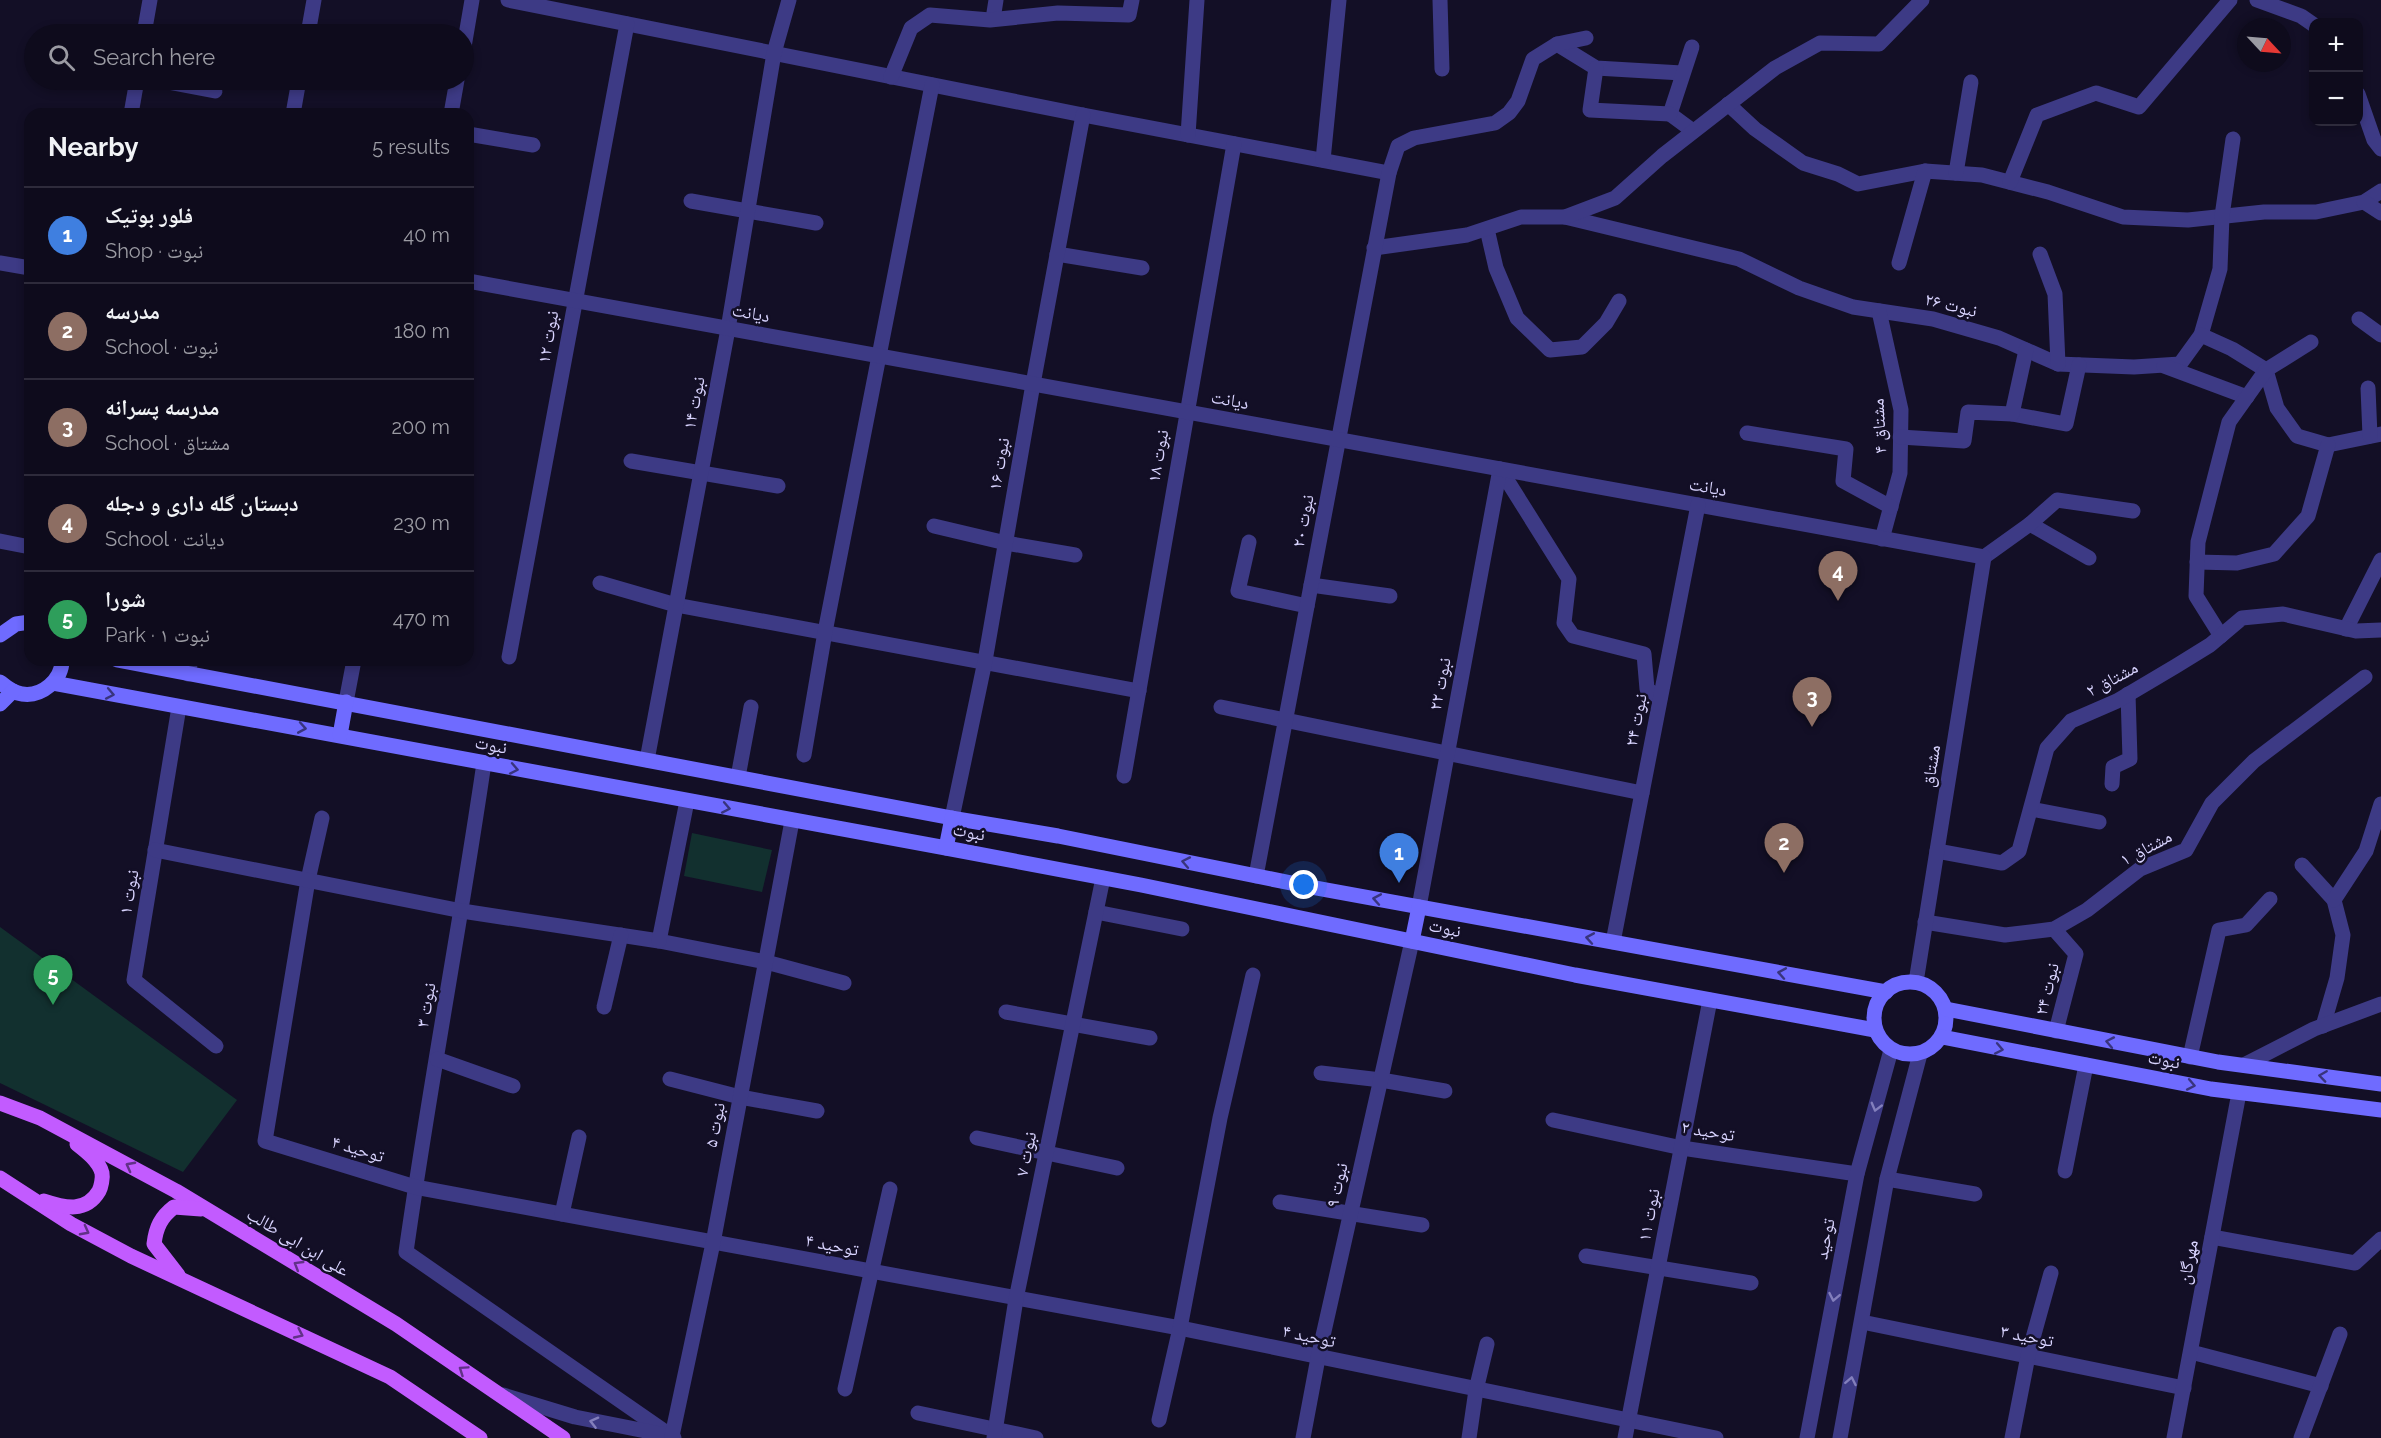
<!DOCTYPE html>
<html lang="en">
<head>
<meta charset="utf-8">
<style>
  :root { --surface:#0e0b1c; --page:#171425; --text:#f1f3f6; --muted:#9b9ba3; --line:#2e2b3b; --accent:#00e5ff }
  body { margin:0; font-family:Raleway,"Noto Naskh Arabic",sans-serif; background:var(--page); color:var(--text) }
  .controls { position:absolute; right:18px; top:18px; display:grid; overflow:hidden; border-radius:12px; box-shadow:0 3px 9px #0003 }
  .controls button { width:54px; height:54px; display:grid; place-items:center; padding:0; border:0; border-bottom:2px solid var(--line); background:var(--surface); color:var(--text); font:30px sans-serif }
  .compass { position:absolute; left:2237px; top:18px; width:54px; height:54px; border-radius:50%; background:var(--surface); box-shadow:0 3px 9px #0003; rotate:116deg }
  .you { position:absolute; left:1304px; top:885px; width:21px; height:21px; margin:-15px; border:4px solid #fff; border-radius:50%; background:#1a73e8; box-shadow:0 0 0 9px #1a73e833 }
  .badge { display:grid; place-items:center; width:39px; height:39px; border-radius:50%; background:var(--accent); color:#fff; font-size:20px; font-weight:700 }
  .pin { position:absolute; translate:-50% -50px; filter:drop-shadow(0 2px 3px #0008) }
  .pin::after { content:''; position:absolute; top:32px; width:21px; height:18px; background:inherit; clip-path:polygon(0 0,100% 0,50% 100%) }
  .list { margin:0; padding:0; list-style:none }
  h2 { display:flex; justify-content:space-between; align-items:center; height:78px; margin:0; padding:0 24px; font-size:26px }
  h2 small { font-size:20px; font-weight:400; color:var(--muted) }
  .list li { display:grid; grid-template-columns:39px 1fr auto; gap:18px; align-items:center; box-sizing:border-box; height:96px; padding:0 24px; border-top:2px solid var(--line) }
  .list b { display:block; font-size:22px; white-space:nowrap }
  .list p { margin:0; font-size:20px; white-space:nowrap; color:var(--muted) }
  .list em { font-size:20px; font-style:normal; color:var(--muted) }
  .icon { flex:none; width:33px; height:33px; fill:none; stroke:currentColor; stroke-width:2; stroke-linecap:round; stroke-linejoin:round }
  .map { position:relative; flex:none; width:2381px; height:1438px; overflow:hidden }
  .search { position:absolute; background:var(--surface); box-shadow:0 3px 9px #0003; left:24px; top:24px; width:450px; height:66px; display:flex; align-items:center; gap:15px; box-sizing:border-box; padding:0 21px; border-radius:33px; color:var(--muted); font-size:22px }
  .panel { position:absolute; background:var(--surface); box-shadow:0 3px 9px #0003; left:24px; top:108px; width:450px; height:558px; border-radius:18px }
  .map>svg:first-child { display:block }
  .green { fill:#12302f }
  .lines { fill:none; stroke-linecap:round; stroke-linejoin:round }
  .minor { stroke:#3d3a85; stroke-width:15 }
  .tertiary { stroke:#3d3a85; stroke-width:15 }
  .secondary { stroke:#6f6bff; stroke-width:15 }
  .primary { stroke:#c25bff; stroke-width:15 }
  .oneway { stroke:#38347d }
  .oneway2 { stroke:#837fbc }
  .oneway3 { stroke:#623188 }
  .labels { text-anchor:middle; stroke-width:5; stroke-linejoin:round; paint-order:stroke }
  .street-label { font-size:18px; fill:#d9d4ff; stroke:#130f26 }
</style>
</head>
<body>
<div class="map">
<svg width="2381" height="1438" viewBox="0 0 2381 1438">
  <rect width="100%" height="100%" fill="#130f26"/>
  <!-- green -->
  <g class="green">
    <polygon points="692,833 772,850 762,892 684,876"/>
    <polygon points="0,927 237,1100 183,1172 0,1083"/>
  </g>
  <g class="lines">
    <!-- minor -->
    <g class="minor">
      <polyline points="508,0 1083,115 1389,173"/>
      <polyline points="1440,0 1442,69"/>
      <polyline points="2257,0 2301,16 2314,25"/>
      <polyline points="993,19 996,0"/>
      <polyline points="144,34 150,0"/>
      <polyline points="308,34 314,0"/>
      <polyline points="1557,44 1596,68 1682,73"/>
      <polyline points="464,47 472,0"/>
      <polyline points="1692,47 1670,114 1693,131"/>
      <polyline points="1596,68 1590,110 1670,114"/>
      <polyline points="891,77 911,28 930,15 990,20 1058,13 1129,15 1132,0"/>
      <polyline points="157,80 215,91"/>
      <polyline points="2358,94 2374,140 2381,149"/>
      <polyline points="1728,104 1755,129 1803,163 1838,174 1858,184 1925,171 1982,175 2048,192 2123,217 2188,220 2264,212 2316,212 2364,202 2381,191"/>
      <polyline points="131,114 137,80"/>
      <polyline points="293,114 299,80"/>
      <polyline points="451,114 457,80"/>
      <polyline points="468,134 533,145"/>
      <polyline points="1188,135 1197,0"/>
      <polyline points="1323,160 1339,0"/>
      <polyline points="1956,173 1971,82"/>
      <polyline points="2010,182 2037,115 2096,93 2139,107 2230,0"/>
      <polyline points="691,201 816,223"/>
      <polyline points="2364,202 2381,213"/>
      <polyline points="1565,217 1739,259 1799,288 1853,307 1933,319 1999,338 2058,364 2134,367 2180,364 2201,335 2220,269 2222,216 2233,139"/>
      <polyline points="1487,229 1496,268 1517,318 1550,350 1582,347 1606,323 1619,301"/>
      <polyline points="1374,248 1467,235 1521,217 1565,217 1615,198 1662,156 1775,68 1820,43 1879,44 1922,0"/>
      <polyline points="1057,254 1142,268"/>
      <polyline points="2040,254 2055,294 2058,364"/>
      <polyline points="0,263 30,268"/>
      <polyline points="1899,263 1925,171"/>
      <polyline points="1879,311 1901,410 1900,473 1882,539"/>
      <polyline points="2359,319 2381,335"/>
      <polyline points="2201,335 2232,349 2266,370 2277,408 2297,436 2328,445 2381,434"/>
      <polyline points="2164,366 2247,397"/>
      <polyline points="2368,388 2370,436"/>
      <polyline points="2012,414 2066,424 2079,365"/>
      <polyline points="1747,433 1846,449 1843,481 1891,507"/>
      <polyline points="1900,437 1964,441 1968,412 2012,414 2026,350"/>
      <polyline points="631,461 778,486"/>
      <polyline points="1500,469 1569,579 1564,623 1573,636 1644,654 1647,689 1660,698"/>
      <polyline points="2030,524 2089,558"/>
      <polyline points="934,526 1006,543 1075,555"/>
      <polyline points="0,541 30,547"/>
      <polyline points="1249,542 1238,591 1307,606"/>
      <polyline points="1984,557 2030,524 2057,500 2133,511"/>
      <polyline points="2197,562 2237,563 2274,554 2308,516 2328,445"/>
      <polyline points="600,583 676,605 1139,691"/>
      <polyline points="1311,585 1390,596"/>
      <polyline points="2346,629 2381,560"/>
      <polyline points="2221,636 2196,596 2198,542 2229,422 2266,370 2311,342"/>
      <polyline points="509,657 627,24"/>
      <polyline points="188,674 191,660"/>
      <polyline points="346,702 354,660"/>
      <polyline points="179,707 134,980 216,1046"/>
      <polyline points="1221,707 1642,793"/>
      <polyline points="804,755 825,632 932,85"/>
      <polyline points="647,760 728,329 774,53 789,0"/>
      <path d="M 484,763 C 460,927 429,1089 406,1252 L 674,1438"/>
      <polyline points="1124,776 1234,144"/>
      <polyline points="738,777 751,707"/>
      <polyline points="2112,784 2113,767 2130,759 2128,694"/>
      <polyline points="2031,809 2099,822"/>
      <polyline points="322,818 308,880 265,1141 415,1187 1180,1328 1716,1438"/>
      <polyline points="952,818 985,661 1033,384 1083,115"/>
      <polyline points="155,850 462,911 659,941 766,962 844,983"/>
      <polyline points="1937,851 2002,863 2019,851 2047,748 2071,721 2117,701 2176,666 2210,645 2242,618 2283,614 2356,631 2381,630"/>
      <polyline points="2302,865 2334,900 2343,935 2337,978 2323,1026"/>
      <polyline points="1256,876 1389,173 1398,146 1414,138 1495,123 1509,113 1518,101 1533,59 1557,44 1586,38"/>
      <polyline points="2334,900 2366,851 2381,804"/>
      <polyline points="1419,907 1500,469"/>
      <polyline points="1096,912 1182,929"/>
      <polyline points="1925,922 2005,935 2054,929 2087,910 2140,869 2186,850 2212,803 2254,761 2365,677"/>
      <polyline points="2054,929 2076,954 2056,1031"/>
      <polyline points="659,941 687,801"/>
      <polyline points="604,1007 621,935"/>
      <polyline points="1006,1012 1150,1038"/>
      <polyline points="2190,1057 2219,930 2246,925 2270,899"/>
      <polyline points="437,1059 513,1086"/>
      <polyline points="2244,1065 2314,1029 2381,1004"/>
      <polyline points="1321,1073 1381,1080 1445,1091"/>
      <polyline points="670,1079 740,1097 817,1111"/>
      <polyline points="1553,1120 1682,1148 1857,1174"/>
      <polyline points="977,1138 1117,1168"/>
      <polyline points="2065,1171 2086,1065"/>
      <polyline points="1887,1179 1975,1194"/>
      <polyline points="1280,1202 1422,1225"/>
      <polyline points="562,1214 579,1137"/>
      <polyline points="2212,1237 2355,1263 2381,1239"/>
      <polyline points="1586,1256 1751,1283"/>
      <polyline points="1862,1322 2184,1388"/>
      <polyline points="2191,1352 2321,1386"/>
      <polyline points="845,1389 890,1189"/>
      <polyline points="503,1395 575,1417 666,1435"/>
      <polyline points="918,1413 1036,1438"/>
      <polyline points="1159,1420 1180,1328 1220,1118 1253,975"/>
      <polyline points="672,1436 713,1243 792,821"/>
      <polyline points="994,1438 1016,1299 1103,878"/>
      <polyline points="1303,1438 1318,1358 1412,941"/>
      <polyline points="1469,1438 1476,1390 1487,1344"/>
      <polyline points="2012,1438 2028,1356 2051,1273"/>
      <polyline points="2301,1438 2340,1334"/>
    </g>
    <!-- tertiary -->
    <g class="tertiary">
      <polyline points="468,281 1984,557 1916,982"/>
      <polyline points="1613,942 1698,505"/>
      <polyline points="1625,1438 1710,1000"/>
      <polyline points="1807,1438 1857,1174 1891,1050"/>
      <polyline points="1840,1438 1887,1179 1920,1054"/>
      <polyline points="2174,1438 2239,1093"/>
    </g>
    <!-- secondary -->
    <g class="secondary">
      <polyline points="0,635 16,624 30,622"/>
      <polyline points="117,660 952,818 1058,836 1316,888 1886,992"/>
      <path d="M 0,682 C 6,687 13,693 22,694 C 42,697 62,680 62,660"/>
      <polyline points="53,683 946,848 1141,885 1575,975 1875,1030"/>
      <polyline points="0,704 13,691"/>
      <polyline points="340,735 346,702"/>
      <polyline points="946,848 952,818"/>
      <polyline points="1412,941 1419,907"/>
      <circle cx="1910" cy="1018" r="36"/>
      <polyline points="1946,1009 2218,1062 2381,1084"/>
      <polyline points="1942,1037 2211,1089 2381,1110"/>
    </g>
    <!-- primary -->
    <g class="primary">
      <polyline points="0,1103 40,1118 176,1191 396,1324 563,1438"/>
      <polyline points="0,1178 71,1224 131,1256 390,1377 480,1438"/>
      <path d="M 44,1201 C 65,1208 86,1213 99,1191 C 101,1187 103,1178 102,1173 C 99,1161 86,1151 77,1144"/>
      <path d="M 178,1275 L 154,1244 C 156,1227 161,1217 174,1207 L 201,1209"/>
    </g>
  </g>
  <!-- one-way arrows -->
  <defs><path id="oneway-chevron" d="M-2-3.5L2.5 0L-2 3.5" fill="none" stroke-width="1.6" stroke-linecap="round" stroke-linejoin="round" transform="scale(1.5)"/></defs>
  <g class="oneway">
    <use href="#oneway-chevron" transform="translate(110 694) rotate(11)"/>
    <use href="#oneway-chevron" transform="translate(302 728) rotate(10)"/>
    <use href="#oneway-chevron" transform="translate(514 769) rotate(11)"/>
    <use href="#oneway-chevron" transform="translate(726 808) rotate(11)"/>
    <use href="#oneway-chevron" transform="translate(1186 862) rotate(-169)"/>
    <use href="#oneway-chevron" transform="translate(1377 899) rotate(-170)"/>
    <use href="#oneway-chevron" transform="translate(1590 938) rotate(-170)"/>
    <use href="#oneway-chevron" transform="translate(1782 973) rotate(-170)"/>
    <use href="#oneway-chevron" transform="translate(2110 1042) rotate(-169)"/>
    <use href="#oneway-chevron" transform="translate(1999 1049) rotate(11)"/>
    <use href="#oneway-chevron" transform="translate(2323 1076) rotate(-172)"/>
    <use href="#oneway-chevron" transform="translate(2191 1085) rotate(11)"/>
  </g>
  <g class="oneway2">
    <use href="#oneway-chevron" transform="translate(1876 1107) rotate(105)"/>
    <use href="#oneway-chevron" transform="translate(1834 1297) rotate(101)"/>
    <use href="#oneway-chevron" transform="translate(1851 1381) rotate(-79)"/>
    <use href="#oneway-chevron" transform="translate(594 1422) rotate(-166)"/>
  </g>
  <g class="oneway3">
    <use href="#oneway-chevron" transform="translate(130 1166) rotate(-152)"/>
    <use href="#oneway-chevron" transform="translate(85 1231) rotate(28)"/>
    <use href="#oneway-chevron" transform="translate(298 1265) rotate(-149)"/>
    <use href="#oneway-chevron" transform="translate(299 1334) rotate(25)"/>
    <use href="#oneway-chevron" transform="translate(463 1370) rotate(-146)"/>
  </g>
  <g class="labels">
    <!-- street labels -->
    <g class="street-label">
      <text transform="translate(1951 305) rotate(14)" y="6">نبوت ۲۶</text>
      <text transform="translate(751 313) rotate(10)" y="6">دیانت</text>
      <text transform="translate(548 337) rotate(-80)" y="6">نبوت ۱۲</text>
      <text transform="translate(1230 400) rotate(10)" y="6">دیانت</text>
      <text transform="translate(694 403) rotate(-79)" y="6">نبوت ۱۴</text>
      <text transform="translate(1879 426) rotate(-93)" y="6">مشتاق ۴</text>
      <text transform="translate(1158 456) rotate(-80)" y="6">نبوت ۱۸</text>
      <text transform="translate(999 464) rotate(-80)" y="6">نبوت ۱۶</text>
      <text transform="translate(1708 487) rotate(10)" y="6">دیانت</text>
      <text transform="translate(1303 521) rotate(-79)" y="6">نبوت ۲۰</text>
      <text transform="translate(2112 679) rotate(-28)" y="6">مشتاق ۲</text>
      <text transform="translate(1440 684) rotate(-79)" y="6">نبوت ۲۲</text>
      <text transform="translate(1636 720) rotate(-79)" y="6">نبوت ۲۴</text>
      <text transform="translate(491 745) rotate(11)" y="6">نبوت</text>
      <text transform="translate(1931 766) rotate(-81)" y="6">مشتاق</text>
      <text transform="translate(969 832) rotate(11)" y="6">نبوت</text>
      <text transform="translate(2146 848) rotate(-28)" y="6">مشتاق ۱</text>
      <text transform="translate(129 892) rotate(-80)" y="6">نبوت ۱</text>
      <text transform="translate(1445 928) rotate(12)" y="6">نبوت</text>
      <text transform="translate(2047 989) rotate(-76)" y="6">نبوت ۲۴</text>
      <text transform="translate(426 1005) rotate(-80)" y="6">نبوت ۳</text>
      <text transform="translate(2164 1060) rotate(11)" y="6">نبوت</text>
      <text transform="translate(715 1125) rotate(-79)" y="6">نبوت ۵</text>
      <text transform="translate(1708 1131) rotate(9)" y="6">توحید ۲</text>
      <text transform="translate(358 1149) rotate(17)" y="6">توحید ۴</text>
      <text transform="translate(1026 1154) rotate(-78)" y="6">نبوت ۷</text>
      <text transform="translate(1337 1185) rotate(-77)" y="6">نبوت ۹</text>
      <text transform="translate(1649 1215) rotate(-79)" y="6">نبوت ۱۱</text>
      <text transform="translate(1825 1239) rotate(-79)" y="6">توحید</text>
      <text transform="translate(298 1242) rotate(31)" y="6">علی ابن ابی طالب</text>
      <text transform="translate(832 1245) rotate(11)" y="6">توحید ۴</text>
      <text transform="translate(2188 1262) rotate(-79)" y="6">مهرگان</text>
      <text transform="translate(1309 1336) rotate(12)" y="6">توحید ۴</text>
      <text transform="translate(2027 1336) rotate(11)" y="6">توحید ۳</text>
    </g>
  </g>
</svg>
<div class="controls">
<button>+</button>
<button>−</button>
</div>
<svg class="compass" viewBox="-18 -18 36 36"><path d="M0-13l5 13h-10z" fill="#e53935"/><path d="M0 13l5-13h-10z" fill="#9b9ba3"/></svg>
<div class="you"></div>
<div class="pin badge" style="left:1399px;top:883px;background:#3f7fe0">1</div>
<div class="pin badge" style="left:1784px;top:873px;background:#8d6e63">2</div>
<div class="pin badge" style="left:1812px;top:727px;background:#8d6e63">3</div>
<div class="pin badge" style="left:1838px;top:601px;background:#8d6e63">4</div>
<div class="pin badge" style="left:53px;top:1005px;background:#2e9e5b">5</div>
<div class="search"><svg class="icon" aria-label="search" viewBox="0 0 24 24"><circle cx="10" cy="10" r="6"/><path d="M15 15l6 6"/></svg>Search here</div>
<section class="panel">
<h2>Nearby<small>5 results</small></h2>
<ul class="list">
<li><span class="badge" style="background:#3f7fe0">1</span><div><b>فلور بوتیک</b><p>Shop · نبوت</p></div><em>40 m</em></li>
<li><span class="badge" style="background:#8d6e63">2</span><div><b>مدرسه</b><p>School · نبوت</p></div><em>180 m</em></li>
<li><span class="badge" style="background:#8d6e63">3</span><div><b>مدرسه پسرانه</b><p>School · مشتاق</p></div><em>200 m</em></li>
<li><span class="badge" style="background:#8d6e63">4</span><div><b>دبستان گله داری و دجله</b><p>School · دیانت</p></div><em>230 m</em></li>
<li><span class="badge" style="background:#2e9e5b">5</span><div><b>شورا</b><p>Park · نبوت ۱</p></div><em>470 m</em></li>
</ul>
</section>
</div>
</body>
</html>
